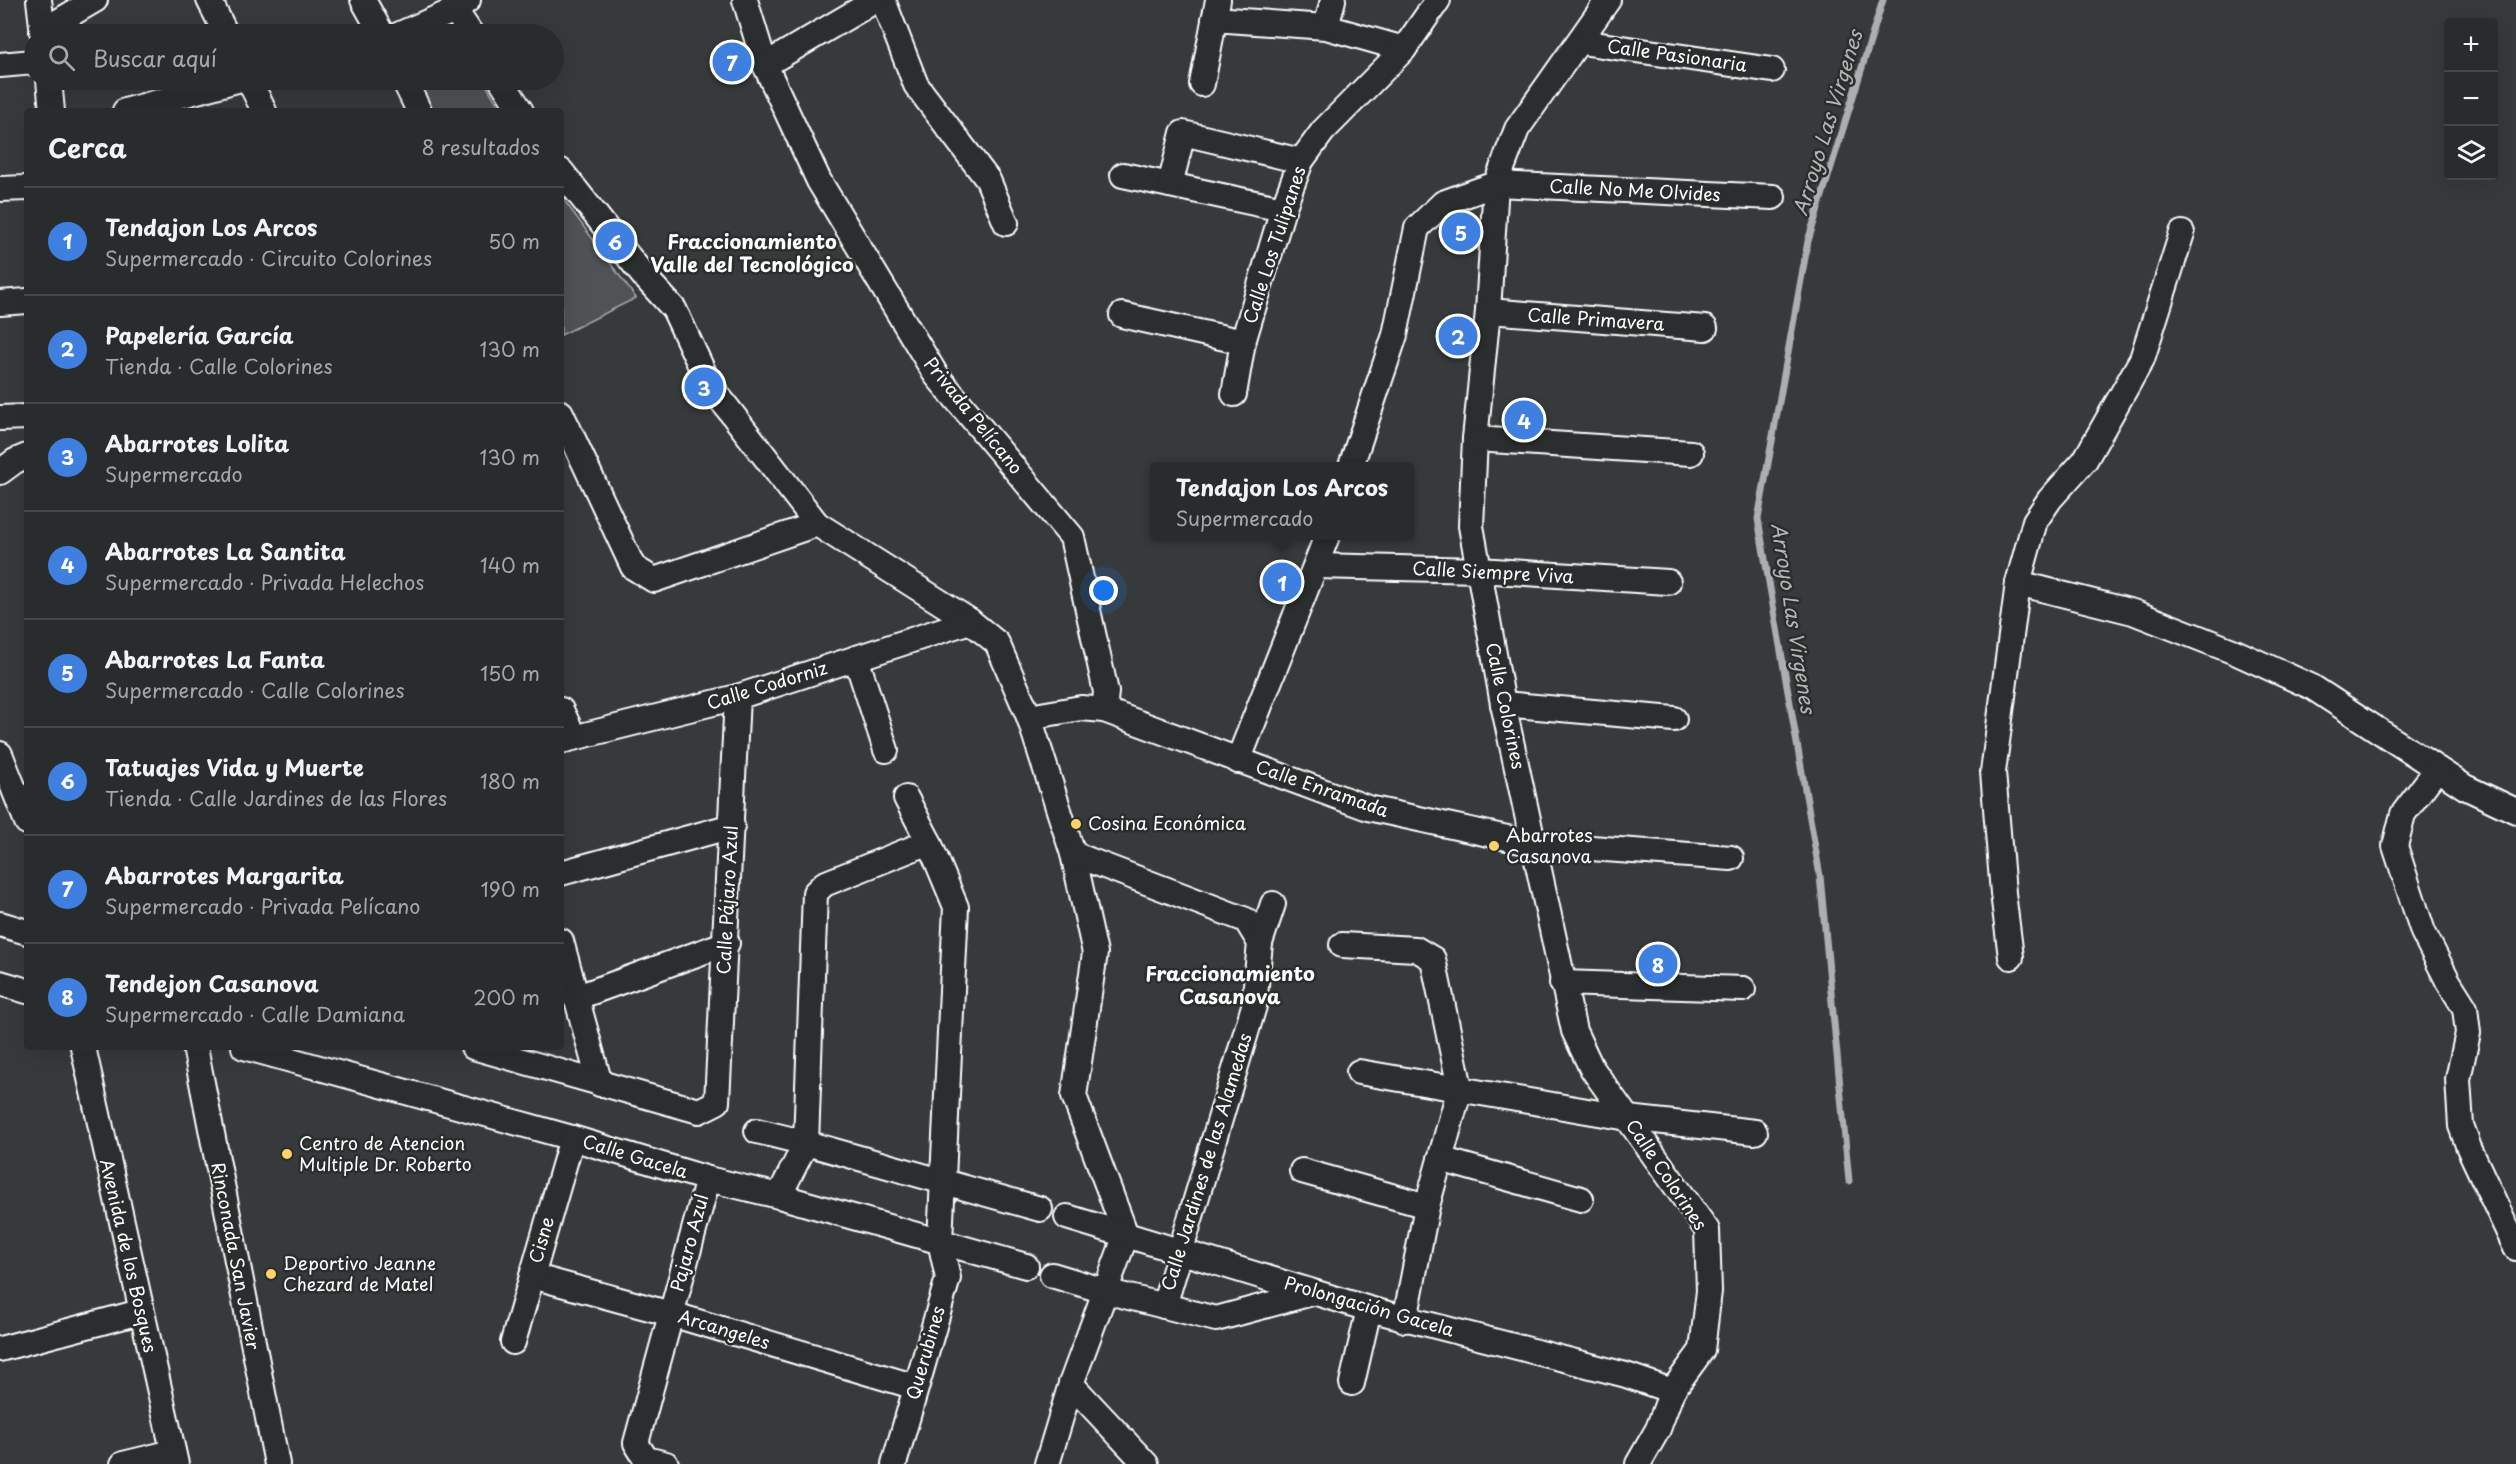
<!DOCTYPE html>
<html lang="es">
<head>
<meta charset="utf-8">
<style>
  :root { --surface:#292c2c; --page:#313434; --text:#f1f3f6; --muted:#a5a7a9; --line:#454848; --accent:#ffd166 }
  body { margin:0; font-family:"Playpen Sans",sans-serif; background:var(--page); color:var(--text) }
  .controls { position:absolute; right:18px; top:18px; display:grid; overflow:hidden; border-radius:6px; box-shadow:0 6px 24px #0002 }
  .controls button { width:54px; height:54px; display:grid; place-items:center; padding:0; border:0; border-bottom:2px solid var(--line); background:var(--surface); color:var(--text); font:30px sans-serif }
  .you { position:absolute; left:1104px; top:591px; width:21px; height:21px; margin:-15px; border:4px solid #fff; border-radius:50%; background:#1a73e8; box-shadow:0 0 0 9px #1a73e833 }
  .badge { display:grid; place-items:center; width:39px; height:39px; border-radius:50%; background:var(--accent); color:#fff; font-size:20px; font-weight:700 }
  .pin { position:absolute; translate:-50% -50%; border:3px solid #fff; box-shadow:0 2px 6px #0006 }
  .popup { position:absolute; left:1150px; top:462px; width:264px; height:78px; box-sizing:border-box; display:grid; place-content:center; border-radius:6px; background:var(--surface); filter:drop-shadow(0 2px 4px #0005); font-size:20px; white-space:nowrap; color:var(--muted) }
  .popup b { font-size:22px; color:var(--text) }
  .popup::after { content:''; position:absolute; left:50%; top:100%; margin-left:-12px; border:12px solid transparent; border-top-color:var(--surface) }
  .list { margin:0; padding:0; list-style:none }
  h2 { display:flex; justify-content:space-between; align-items:center; height:78px; margin:0; padding:0 24px; font-size:26px }
  h2 small { font-size:20px; font-weight:400; color:var(--muted) }
  .list li { display:grid; grid-template-columns:39px 1fr auto; gap:18px; align-items:center; box-sizing:border-box; height:108px; padding:0 24px; border-top:2px solid var(--line) }
  .list b { display:block; font-size:22px; white-space:nowrap }
  .list p { margin:0; font-size:20px; white-space:nowrap; color:var(--muted) }
  .list em { font-size:20px; font-style:normal; color:var(--muted) }
  .icon { flex:none; width:33px; height:33px; fill:none; stroke:currentColor; stroke-width:2; stroke-linecap:round; stroke-linejoin:round }
  .map { position:relative; flex:none; width:2516px; height:1464px; overflow:hidden }
  .search { position:absolute; background:var(--surface); box-shadow:0 6px 24px #0002; left:24px; top:24px; width:540px; height:66px; display:flex; align-items:center; gap:15px; box-sizing:border-box; padding:0 21px; border-radius:33px; color:var(--muted); font-size:22px }
  .panel { position:absolute; background:var(--surface); box-shadow:0 6px 24px #0002; left:24px; top:108px; width:540px; height:942px; border-radius:6px }
  .map>svg:first-child { display:block }
  .green { fill:#505354; stroke:#a8a9aa; stroke-width:1.5 }
  .lines { fill:none; stroke-linecap:round; stroke-linejoin:round }
  .stream { stroke:#adaeaf; stroke-width:7 }
  .minor-casing { stroke:#fff; stroke-width:28 }
  .minor { stroke:#2a2d2e; stroke-width:24 }
  .poi-dot { fill:#ffd166; stroke:#2a2d2e; stroke-width:2 }
  .labels { text-anchor:middle; stroke-width:5; stroke-linejoin:round; paint-order:stroke }
  .street-label { font-size:18px; fill:#fff; stroke:#2a2d2e }
  .poi-label { font-size:18px; fill:#fff; stroke:#2a2d2e; text-anchor:start }
  .water-label { font-size:20px; font-style:italic; fill:#b4b5b5; stroke:#2a2d2e }
  .neighbourhood-label { font-size:20px; font-weight:bold; fill:#fff; stroke:#2a2d2e }
</style>
</head>
<body>
<div class="map">
<svg width="2516" height="1464" viewBox="0 0 2516 1464">
  <rect width="100%" height="100%" fill="#373a3b"/>
  <filter id="ink" filterUnits="userSpaceOnUse"><feTurbulence type="fractalNoise" baseFrequency=".0167" numOctaves="2"/><feDisplacementMap in="SourceGraphic" scale="12" xChannelSelector="R" yChannelSelector="G"/><feConvolveMatrix kernelMatrix="1 2 1 2 8 2 1 2 1" color-interpolation-filters="sRGB"/></filter>
  <g filter="url(#ink)">
    <!-- green -->
    <g class="green">
      <polygon points="418,80 483,80 502,111 434,111"/>
      <polygon points="561,196 636,298 561,335"/>
    </g>
    <g class="lines">
      <!-- stream -->
      <polyline class="stream" points="1849,1181 1820,876 1758,519 1808,241 1883,0"/>
      <defs>
        <g id="minor">
          <polyline points="39,0 43,34"/>
          <polyline points="209,0 226,34"/>
          <polyline points="363,0 382,34"/>
          <polyline points="745,0 765,65 819,181 936,375 1072,537 1106,692 1104,710"/>
          <polyline points="883,0 916,85 988,180 1006,223"/>
          <polyline points="1608,0 1517,129 1496,184 1488,311 1475,439 1471,526 1503,704 1574,1031 1591,1067 1707,1230 1709,1291 1702,1350 1672,1391 1658,1429 1638,1464"/>
          <polyline points="455,10 471,34"/>
          <polyline points="1214,19 1326,27 1404,49"/>
          <polyline points="1326,27 1333,0"/>
          <polyline points="42,31 95,0"/>
          <polyline points="400,34 455,10 468,0"/>
          <polyline points="1581,42 1772,70"/>
          <polyline points="0,65 34,62"/>
          <polyline points="765,65 876,0"/>
          <polyline points="49,80 52,111"/>
          <polyline points="249,80 264,111"/>
          <polyline points="404,80 419,111"/>
          <polyline points="501,80 521,111"/>
          <polyline points="1202,84 1218,0"/>
          <polyline points="125,111 237,80"/>
          <polyline points="561,171 643,275 674,309 709,384 817,524 970,621 997,643 1029,717 1073,854 1095,953 1074,1096 1126,1235 1071,1384 1047,1464"/>
          <polyline points="1123,175 1283,209"/>
          <polyline points="1170,185 1183,133 1301,161"/>
          <polyline points="0,189 27,188"/>
          <polyline points="2182,233 2142,359 2085,460 2050,499 2035,521 2018,583 2133,612 2235,652 2312,687 2465,787 2516,811"/>
          <polyline points="0,303 27,301"/>
          <polyline points="1488,311 1705,328"/>
          <polyline points="1122,315 1243,342"/>
          <polyline points="1234,394 1243,342 1283,209 1301,161 1323,131 1404,49 1438,0"/>
          <polyline points="561,413 633,567 654,580 817,524"/>
          <polyline points="0,418 27,417"/>
          <polyline points="1475,439 1691,453"/>
          <polyline points="1351,466 1395,335 1417,228 1443,203 1496,184 1773,197"/>
          <polyline points="0,472 15,461 27,456"/>
          <polyline points="1317,566 1479,570 1668,582"/>
          <polyline points="856,658 886,750"/>
          <polyline points="1503,704 1674,719"/>
          <polyline points="561,710 574,737"/>
          <polyline points="1029,717 1081,708 1104,710 1368,808 1535,844 1731,858"/>
          <polyline points="561,741 737,697 970,621"/>
          <polyline points="0,754 27,822"/>
          <polyline points="1238,761 1327,536"/>
          <polyline points="2437,769 2403,814 2395,846 2423,932 2448,981 2465,1008 2468,1033 2458,1079 2461,1126 2469,1148 2516,1248"/>
          <polyline points="1073,854 1246,920 1260,943"/>
          <polyline points="561,873 732,826"/>
          <polyline points="0,924 27,932"/>
          <polyline points="561,941 600,1084"/>
          <polyline points="1342,945 1416,949 1433,959 1460,1088 1427,1206 1405,1320"/>
          <polyline points="2011,957 2003,893 1993,772 2018,583"/>
          <polyline points="0,983 27,991"/>
          <polyline points="1562,983 1743,989"/>
          <polyline points="575,998 727,943"/>
          <polyline points="83,1047 176,1464"/>
          <polyline points="195,1047 277,1464"/>
          <polyline points="244,1047 572,1138 708,1179 779,1196 1026,1266"/>
          <polyline points="473,1047 699,1111 717,1102 737,697"/>
          <polyline points="1359,1072 1628,1118 1755,1132"/>
          <polyline points="757,1131 806,1143 1040,1209"/>
          <polyline points="1440,1159 1581,1199"/>
          <polyline points="1302,1171 1427,1206"/>
          <polyline points="779,1196 806,1143 815,893 824,884 929,842"/>
          <polyline points="1067,1217 1369,1309 1626,1375 1672,1391"/>
          <polyline points="1052,1275 1105,1291 1216,1319 1312,1293"/>
          <polyline points="532,1276 671,1314 916,1387"/>
          <polyline points="1164,1306 1254,1006 1260,943 1273,904"/>
          <polyline points="513,1342 572,1138"/>
          <polyline points="0,1349 140,1312"/>
          <polyline points="1352,1383 1369,1309"/>
          <polyline points="1071,1384 1146,1464"/>
          <polyline points="123,1464 173,1452"/>
          <polyline points="666,1464 646,1459 636,1443 708,1179"/>
          <polyline points="894,1464 948,1278 940,1241 956,907 929,842 906,798"/>
        </g>
      </defs>
      <!-- minor casing -->
      <use href="#minor" class="minor-casing"/>
      <!-- minor -->
      <use href="#minor" class="minor"/>
    </g>
  </g>
  <!-- markers -->
  <g class="poi-dot">
    <circle cx="1076" cy="824" r="6"/>
    <circle cx="1494" cy="846" r="6"/>
    <circle cx="287" cy="1154" r="6"/>
    <circle cx="271" cy="1274" r="6"/>
  </g>
  <g class="labels">
    <!-- street labels -->
    <g class="street-label">
      <text transform="translate(1677 56) rotate(8)" y="6">Calle Pasionaria</text>
      <text transform="translate(1635 191) rotate(3)" y="6">Calle No Me Olvides</text>
      <text transform="translate(1275 245) rotate(-72)" y="6">Calle Los Tulipanes</text>
      <text transform="translate(1596 320) rotate(4)" y="6">Calle Primavera</text>
      <text transform="translate(973 416) rotate(51)" y="6">Privada Pelícano</text>
      <text transform="translate(1493 573) rotate(3)" y="6">Calle Siempre Viva</text>
      <text transform="translate(767 686) rotate(-17)" y="6">Calle Codorniz</text>
      <text transform="translate(1505 706) rotate(78)" y="6">Calle Colorines</text>
      <text transform="translate(1322 789) rotate(19)" y="6">Calle Enramada</text>
      <text transform="translate(728 900) rotate(-87)" y="6">Calle Pájaro Azul</text>
      <text transform="translate(635 1157) rotate(17)" y="6">Calle Gacela</text>
      <text transform="translate(1207 1162) rotate(-73)" y="6">Calle Jardines de las Alamedas</text>
      <text transform="translate(1666 1175) rotate(56)" y="6">Calle Colorines</text>
      <text transform="translate(542 1240) rotate(-74)" y="6">Cisne</text>
      <text transform="translate(690 1243) rotate(-75)" y="6">Pajaro Azul</text>
      <text transform="translate(128 1256) rotate(77)" y="6">Avenida de los Bosques</text>
      <text transform="translate(235 1256) rotate(79)" y="6">Rinconada San Javier</text>
      <text transform="translate(1369 1307) rotate(16)" y="6">Prolongación Gacela</text>
      <text transform="translate(724 1330) rotate(17)" y="6">Arcangeles</text>
      <text transform="translate(926 1353) rotate(-74)" y="6">Querubines</text>
    </g>
    <!-- poi labels -->
    <g class="poi-label">
      <text x="1088" y="830">Cosina Económica</text>
      <text x="1506" y="842">Abarrotes<tspan x="1506" dy="21">Casanova</tspan></text>
      <text x="299" y="1150">Centro de Atencion<tspan x="299" dy="21">Multiple Dr. Roberto</tspan></text>
      <text x="283" y="1270">Deportivo Jeanne<tspan x="283" dy="21">Chezard de Matel</tspan></text>
    </g>
    <!-- water labels -->
    <g class="water-label">
      <text transform="translate(1828 123) rotate(-73)" y="7">Arroyo Las Virgenes</text>
      <text transform="translate(1793 618) rotate(81)" y="7">Arroyo Las Virgenes</text>
    </g>
    <!-- neighbourhood labels -->
    <g class="neighbourhood-label">
      <text x="752" y="249">Fraccionamiento<tspan x="752" dy="23">Valle del Tecnológico</tspan></text>
      <text x="1230" y="981">Fraccionamiento<tspan x="1230" dy="23">Casanova</tspan></text>
    </g>
  </g>
</svg>
<div class="controls">
<button>+</button>
<button>−</button>
<button><svg class="icon" aria-label="layers" viewBox="0 0 24 24"><path d="M12 4l9 5-9 5-9-5zM3 14l9 5 9-5"/></svg></button>
</div>
<div class="you"></div>
<div class="pin badge" style="left:1282px;top:582px;background:#3f7fe0">1</div>
<div class="popup"><b>Tendajon Los Arcos</b>Supermercado</div>
<div class="pin badge" style="left:1458px;top:336px;background:#3f7fe0">2</div>
<div class="pin badge" style="left:704px;top:387px;background:#3f7fe0">3</div>
<div class="pin badge" style="left:1524px;top:420px;background:#3f7fe0">4</div>
<div class="pin badge" style="left:1461px;top:232px;background:#3f7fe0">5</div>
<div class="pin badge" style="left:615px;top:241px;background:#3f7fe0">6</div>
<div class="pin badge" style="left:732px;top:62px;background:#3f7fe0">7</div>
<div class="pin badge" style="left:1658px;top:964px;background:#3f7fe0">8</div>
<div class="search"><svg class="icon" aria-label="search" viewBox="0 0 24 24"><circle cx="10" cy="10" r="6"/><path d="M15 15l6 6"/></svg>Buscar aquí</div>
<section class="panel">
<h2>Cerca<small>8 resultados</small></h2>
<ul class="list">
<li><span class="badge" style="background:#3f7fe0">1</span><div><b>Tendajon Los Arcos</b><p>Supermercado · Circuito Colorines</p></div><em>50 m</em></li>
<li><span class="badge" style="background:#3f7fe0">2</span><div><b>Papelería García</b><p>Tienda · Calle Colorines</p></div><em>130 m</em></li>
<li><span class="badge" style="background:#3f7fe0">3</span><div><b>Abarrotes Lolita</b><p>Supermercado</p></div><em>130 m</em></li>
<li><span class="badge" style="background:#3f7fe0">4</span><div><b>Abarrotes La Santita</b><p>Supermercado · Privada Helechos</p></div><em>140 m</em></li>
<li><span class="badge" style="background:#3f7fe0">5</span><div><b>Abarrotes La Fanta</b><p>Supermercado · Calle Colorines</p></div><em>150 m</em></li>
<li><span class="badge" style="background:#3f7fe0">6</span><div><b>Tatuajes Vida y Muerte</b><p>Tienda · Calle Jardines de las Flores</p></div><em>180 m</em></li>
<li><span class="badge" style="background:#3f7fe0">7</span><div><b>Abarrotes Margarita</b><p>Supermercado · Privada Pelícano</p></div><em>190 m</em></li>
<li><span class="badge" style="background:#3f7fe0">8</span><div><b>Tendejon Casanova</b><p>Supermercado · Calle Damiana</p></div><em>200 m</em></li>
</ul>
</section>
</div>
</body>
</html>
